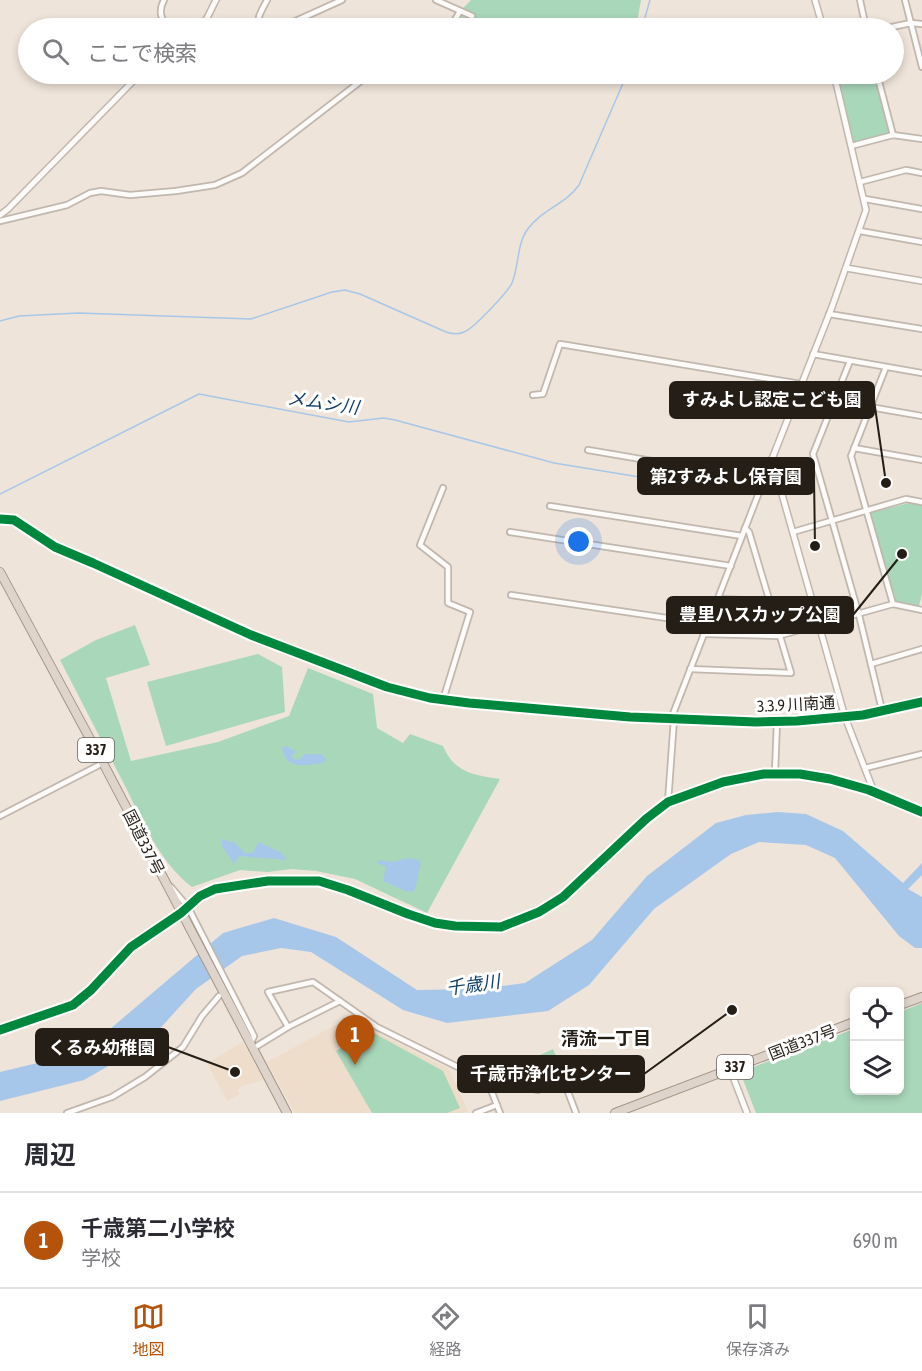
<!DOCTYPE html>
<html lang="ja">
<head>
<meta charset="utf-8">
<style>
  :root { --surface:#fff; --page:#f2f2f3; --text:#2b2b33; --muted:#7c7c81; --line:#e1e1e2; --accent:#b45309 }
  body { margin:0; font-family:"Asap Condensed","Noto Sans JP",sans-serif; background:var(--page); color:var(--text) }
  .controls { position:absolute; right:18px; bottom:18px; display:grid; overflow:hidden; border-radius:9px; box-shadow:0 3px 9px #0003 }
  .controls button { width:54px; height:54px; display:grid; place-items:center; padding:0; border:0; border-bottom:2px solid var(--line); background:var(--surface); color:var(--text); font:30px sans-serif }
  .you { position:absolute; left:579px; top:542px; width:21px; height:21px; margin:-15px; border:4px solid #fff; border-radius:50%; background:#1a73e8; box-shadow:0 0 0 9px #1a73e833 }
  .badge { display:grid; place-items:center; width:39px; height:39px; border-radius:50%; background:var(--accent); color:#fff; font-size:20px; font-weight:700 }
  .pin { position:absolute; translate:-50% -50px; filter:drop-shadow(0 2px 3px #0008) }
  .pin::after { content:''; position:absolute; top:32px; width:21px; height:18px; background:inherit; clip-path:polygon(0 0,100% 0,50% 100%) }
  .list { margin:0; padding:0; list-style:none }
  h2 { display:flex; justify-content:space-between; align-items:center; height:78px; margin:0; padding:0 24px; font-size:26px }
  h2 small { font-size:20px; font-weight:400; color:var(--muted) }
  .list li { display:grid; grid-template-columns:39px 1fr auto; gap:18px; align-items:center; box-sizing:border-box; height:96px; padding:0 24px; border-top:2px solid var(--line) }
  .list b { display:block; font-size:22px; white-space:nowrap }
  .list p { margin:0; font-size:20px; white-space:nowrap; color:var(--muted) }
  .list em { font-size:20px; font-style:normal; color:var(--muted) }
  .icon { flex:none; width:33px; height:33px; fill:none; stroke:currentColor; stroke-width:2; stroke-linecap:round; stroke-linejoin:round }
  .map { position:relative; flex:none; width:922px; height:1113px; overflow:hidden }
  .search { position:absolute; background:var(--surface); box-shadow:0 3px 9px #0003; left:18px; right:18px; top:18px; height:66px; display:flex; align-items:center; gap:15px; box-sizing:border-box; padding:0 21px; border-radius:33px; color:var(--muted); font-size:22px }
  .sheet { height:174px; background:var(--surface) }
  nav { display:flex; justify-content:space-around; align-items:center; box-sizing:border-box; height:84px; border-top:2px solid var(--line); background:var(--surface); font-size:16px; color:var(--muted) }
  nav a { display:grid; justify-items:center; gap:3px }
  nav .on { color:var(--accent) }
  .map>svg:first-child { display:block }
  .built { fill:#eeddca }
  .green { fill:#a9d7ba }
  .water { fill:#a7c7ea }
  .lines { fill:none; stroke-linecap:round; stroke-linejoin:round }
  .stream { stroke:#a7c7ea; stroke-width:1.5 }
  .minor-casing { stroke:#c0b7af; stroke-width:8 }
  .tertiary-casing { stroke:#c0b7af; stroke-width:8 }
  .trunk-casing { stroke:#a49585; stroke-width:10 }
  .minor { stroke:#fdfbf9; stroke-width:4.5 }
  .tertiary { stroke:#fdfbf9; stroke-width:5 }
  .trunk { stroke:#ded4cb; stroke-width:8 }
  .cycleway-casing { stroke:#fff; stroke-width:13 }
  .cycleway { stroke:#00873e; stroke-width:9 }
  .labels { text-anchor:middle; stroke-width:6; stroke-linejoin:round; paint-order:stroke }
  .shield { fill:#fff; stroke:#66625d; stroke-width:1.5 }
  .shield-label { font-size:15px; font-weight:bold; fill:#241e17 }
  .street-label { font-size:16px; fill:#241e17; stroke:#fff }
  .water-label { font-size:18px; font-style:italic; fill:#0f3c68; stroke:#fff }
  .neighbourhood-label { font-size:18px; font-weight:bold; fill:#241e17; stroke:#fff }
  .leader { fill:none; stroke:#241e17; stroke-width:2 }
  .callout-dot { fill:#241e17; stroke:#fff; stroke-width:2 }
  .callout { fill:#241e17; stroke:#241e17; stroke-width:2 }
  .callout-label { font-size:18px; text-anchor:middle; font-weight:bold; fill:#fff }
</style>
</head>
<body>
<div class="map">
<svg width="922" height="1113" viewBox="0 0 922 1113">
  <rect width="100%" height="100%" fill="#efe4d9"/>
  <!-- built -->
  <g class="built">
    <polygon points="352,1016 372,1030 449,1069 468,1111 462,1113 295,1113 267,1062"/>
    <polygon points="243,1042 264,1080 239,1087 238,1090 240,1094 227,1101 207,1063"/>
  </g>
  <!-- green -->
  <g class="green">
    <polygon points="471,0 641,0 636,28 490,28 459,17 464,7"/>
    <polygon points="837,74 875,74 890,133 854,143"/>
    <polygon points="909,503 922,505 922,594 919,606 896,602 870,513"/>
    <path d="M 135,625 L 150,665 L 106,678 L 131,761 L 218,742 L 289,716 L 308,668 L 373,694 L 377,728 L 403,743 L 410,734 L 443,746 C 454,773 474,775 500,779 L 427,913 L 355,879 L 316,871 L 291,869 L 268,872 L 240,870 L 192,887 C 158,861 141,817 122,780 C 101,740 81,700 60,660 L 96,640 Z"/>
    <polygon points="258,654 282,667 285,712 166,746 147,682"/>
    <polygon points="922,1003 922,1113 756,1113 740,1072 854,1029 854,1090 900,1090 900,1012"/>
    <polygon points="370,1031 443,1071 460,1108 447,1113 372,1113 336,1051"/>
    <polygon points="553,1049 564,1075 537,1087 495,1076"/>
  </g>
  <!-- water -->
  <g class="water">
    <path d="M 286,746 L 295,751 L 295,753 L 290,755 L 296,760 L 300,759 L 305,754 L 321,754 L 326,759 L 323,763 C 306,765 286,771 282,748 Z"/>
    <polygon points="778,812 806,814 843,831 903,883 922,863 922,875 908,889 922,897 922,948 915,948 899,936 835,858 806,845 759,842 731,854 654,909 589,985 548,1011 447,1023 403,1010 311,952 281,948 242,956 196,989 153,1036 112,1064 84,1080 0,1101 0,1072 83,1052 223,933 274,918 336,937 417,990 478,989 525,983 592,940 647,876 716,823 746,815"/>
    <polygon points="222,839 235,843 245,853 253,853 258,842 282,853 287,860 239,856 234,864 222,846"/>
    <polygon points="409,858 419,860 421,863 415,889 412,892 405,891 383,881 386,867 377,863 380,860 392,862"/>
  </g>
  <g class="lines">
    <!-- stream -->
    <g class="stream">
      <polyline points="642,28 650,0"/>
      <path d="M 0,321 L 19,316 L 78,313 L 251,319 L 332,292 L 345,290 L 360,294 L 446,332 C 452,334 458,335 464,332 C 473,329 508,292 512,283 C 519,266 517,244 527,230 C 541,210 566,204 579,185 L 627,74"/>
      <polyline points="0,494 199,394 349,422 384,418 395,420 554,463 731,492"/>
    </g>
    <defs>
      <g id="minor">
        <path d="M 164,0 C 158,11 161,19 168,28"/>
        <polyline points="436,0 472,16"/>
        <polyline points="860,0 866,28"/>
        <polyline points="905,0 922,67"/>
        <polyline points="206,20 212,28"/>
        <path d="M 260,28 C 255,18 263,9 267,0"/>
        <polyline points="280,28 342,0"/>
        <polyline points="445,28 455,20 460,11"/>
        <polyline points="887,28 911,23 922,24"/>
        <polyline points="877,74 893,135"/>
        <polyline points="851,146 893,135 922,139"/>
        <polyline points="860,182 906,170 922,173"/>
        <polyline points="865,199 922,209"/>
        <polyline points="0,221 67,205 90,193 101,191 130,195 176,191 215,185 242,173 370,74"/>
        <polyline points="860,231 922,242"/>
        <polyline points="829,314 922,329"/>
        <polyline points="813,354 922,373"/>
        <polyline points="850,361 813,454 859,615 882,710"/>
        <polyline points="886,367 851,456 893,604"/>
        <polyline points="533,395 543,394 560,344 801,384"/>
        <polyline points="870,407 922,416"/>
        <polyline points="854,448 922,460"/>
        <polyline points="588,450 764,480"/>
        <polyline points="550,506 742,536"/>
        <polyline points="510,532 731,566"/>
        <polyline points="793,532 906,499 922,502"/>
        <polyline points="511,595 687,621 698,626 704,634 778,636 893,604 922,610"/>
        <polyline points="718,599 770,601"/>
        <polyline points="871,664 922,649"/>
        <polyline points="690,669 791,673 749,532 745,528"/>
        <polyline points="443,700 470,612 448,603 448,567 420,545 443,488"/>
        <polyline points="671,719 772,459"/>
        <polyline points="865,768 922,754"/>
        <polyline points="775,773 777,721"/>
        <polyline points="668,802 674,719"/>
        <polyline points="0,816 103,763"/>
        <polyline points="171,887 188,907 254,1036 251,1043"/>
        <polyline points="288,1027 268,992 313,982 377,1027 488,1082 500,1113"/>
        <polyline points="0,1030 73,1005 91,990 131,947 181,913 200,896 215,889 268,881 319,881 348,890 408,914 435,923 455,926 501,927 539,912 563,897 646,819 668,802 723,782 764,774 800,774 830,779 869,790 922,812"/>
        <polyline points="252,1049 288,1027 340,1001"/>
        <polyline points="488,1082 494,1080 538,1090 563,1079 576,1113"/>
        <polyline points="67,1113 112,1097 145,1077 183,1047 202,1016 219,996"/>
        <polyline points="476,1113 497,1105"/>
      </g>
      <g id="tertiary">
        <polyline points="815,0 823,28"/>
        <polyline points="191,28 206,20 216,0"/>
        <polyline points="834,74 866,210 832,307 772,459 845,717 874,792"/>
        <polyline points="0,215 8,209 140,74"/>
        <polyline points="846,268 922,281"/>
        <polyline points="0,519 14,520 55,547 93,563 251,635 387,687 430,698 469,703 630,717 756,722 797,721 863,715 922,702"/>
        <polyline points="730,1069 747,1113"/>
      </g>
      <g id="trunk">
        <polyline points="0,572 103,763 287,1113"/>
        <polyline points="900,1005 922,997"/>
        <polyline points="615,1113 854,1022"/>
      </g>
    </defs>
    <!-- minor casing -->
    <use href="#minor" class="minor-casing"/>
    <!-- tertiary casing -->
    <use href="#tertiary" class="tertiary-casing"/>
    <!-- trunk casing -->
    <use href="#trunk" class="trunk-casing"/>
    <!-- minor -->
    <use href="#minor" class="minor"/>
    <!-- tertiary -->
    <use href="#tertiary" class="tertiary"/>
    <!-- trunk -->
    <use href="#trunk" class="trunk"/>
    <defs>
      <g id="cycleway">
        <polyline points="0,519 14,520 55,547 93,563 251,635 387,687 430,698 469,703 630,717 756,722 797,721 863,715 922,702"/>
        <polyline points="0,1030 73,1005 91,990 131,947 181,913 200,896 215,889 268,881 319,881 348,890 408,914 435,923 455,926 501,927 539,912 563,897 646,819 668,802 723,782 764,774 800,774 830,779 869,790 922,812"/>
      </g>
    </defs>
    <!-- cycleway casing -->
    <use href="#cycleway" class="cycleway-casing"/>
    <!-- cycleway -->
    <use href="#cycleway" class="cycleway"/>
  </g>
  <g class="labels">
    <!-- shield labels -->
    <g class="shield">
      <rect x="78" y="738" width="36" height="24" rx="4.5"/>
      <rect x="717" y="1055" width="36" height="24" rx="4.5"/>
    </g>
    <g class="shield-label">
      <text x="96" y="755">337</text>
      <text x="735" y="1072">337</text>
    </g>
    <!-- street labels -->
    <g class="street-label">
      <text transform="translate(796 704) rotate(-3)" y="6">3.3.9 川南通</text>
      <text transform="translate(144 842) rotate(63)" y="6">国道337号</text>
      <text transform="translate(802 1042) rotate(-21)" y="6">国道337号</text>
    </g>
    <!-- water labels -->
    <g class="water-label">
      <text transform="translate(323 403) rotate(8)" y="6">メムシ川</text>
      <text transform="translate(473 985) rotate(-8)" y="6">千歳川</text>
    </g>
    <!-- neighbourhood labels -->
    <g class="neighbourhood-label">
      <text x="606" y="1045">清流一丁目</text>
    </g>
  </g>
  <!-- callouts -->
  <path class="leader" d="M886 483L874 400M815 546L814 476M902 554L853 615M235 1072L168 1047M732 1010L644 1074"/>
  <g class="callout-dot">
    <circle cx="886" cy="483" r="6"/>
    <circle cx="815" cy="546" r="6"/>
    <circle cx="902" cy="554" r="6"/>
    <circle cx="235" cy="1072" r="6"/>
    <circle cx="732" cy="1010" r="6"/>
  </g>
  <g class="callout">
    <rect x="670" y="382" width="204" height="36" rx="6"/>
    <rect x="638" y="458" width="176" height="36" rx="6"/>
    <rect x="667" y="597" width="186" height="36" rx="6"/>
    <rect x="36" y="1029" width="132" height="36" rx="6"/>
    <rect x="458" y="1056" width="186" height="36" rx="6"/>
  </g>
  <g class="callout-label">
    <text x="772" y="406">すみよし認定こども園</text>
    <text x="726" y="483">第2すみよし保育園</text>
    <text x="760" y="621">豊里ハスカップ公園</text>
    <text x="102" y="1054">くるみ幼稚園</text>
    <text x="551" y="1080">千歳市浄化センター</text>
  </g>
</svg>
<div class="controls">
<button><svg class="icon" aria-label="locate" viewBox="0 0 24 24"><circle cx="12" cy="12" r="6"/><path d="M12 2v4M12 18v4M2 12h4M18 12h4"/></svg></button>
<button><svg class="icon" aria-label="layers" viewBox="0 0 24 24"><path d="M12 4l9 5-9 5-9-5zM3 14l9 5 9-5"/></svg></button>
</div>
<div class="you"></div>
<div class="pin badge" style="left:355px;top:1065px">1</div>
<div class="search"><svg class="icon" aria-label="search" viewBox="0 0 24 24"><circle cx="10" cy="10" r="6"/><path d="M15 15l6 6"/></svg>ここで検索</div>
</div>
<section class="sheet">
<h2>周辺<small></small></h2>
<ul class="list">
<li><span class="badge">1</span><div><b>千歳第二小学校</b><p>学校</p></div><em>690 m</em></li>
</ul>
</section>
<nav>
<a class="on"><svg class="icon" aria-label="map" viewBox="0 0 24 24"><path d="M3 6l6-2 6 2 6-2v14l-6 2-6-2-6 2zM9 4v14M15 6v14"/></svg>地図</a>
<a><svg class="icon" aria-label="directions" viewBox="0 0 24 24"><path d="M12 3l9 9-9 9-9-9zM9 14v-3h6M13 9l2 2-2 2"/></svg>経路</a>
<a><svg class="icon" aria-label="saved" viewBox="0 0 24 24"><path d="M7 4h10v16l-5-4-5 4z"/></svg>保存済み</a>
</nav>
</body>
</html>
